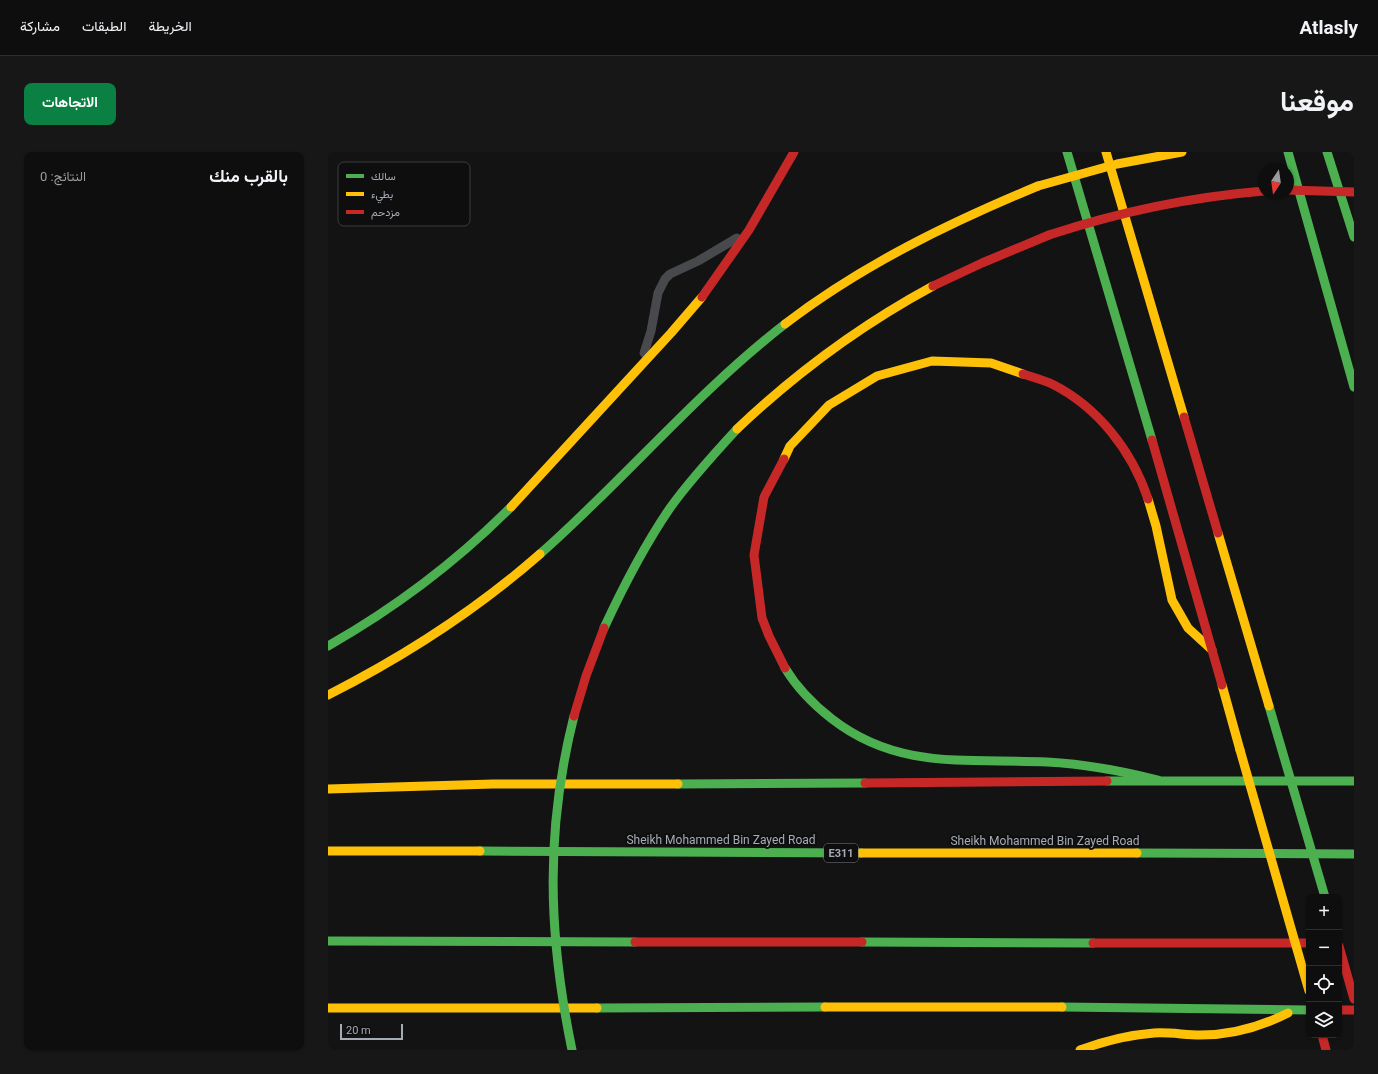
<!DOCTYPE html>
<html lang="ar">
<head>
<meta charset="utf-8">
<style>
  :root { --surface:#0e0e0f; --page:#171718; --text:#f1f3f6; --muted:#9b9c9e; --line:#2e2e2f; --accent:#0b8043 }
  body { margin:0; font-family:Roboto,Vazirmatn,sans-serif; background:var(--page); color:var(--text); direction:rtl }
  .controls { position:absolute; right:12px; bottom:12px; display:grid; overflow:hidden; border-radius:8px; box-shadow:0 1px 3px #0004 }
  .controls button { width:36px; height:36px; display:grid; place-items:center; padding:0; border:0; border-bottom:1px solid var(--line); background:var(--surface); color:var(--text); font:20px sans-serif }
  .compass { position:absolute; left:930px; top:12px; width:36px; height:36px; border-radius:50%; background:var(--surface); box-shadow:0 1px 3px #0004; rotate:193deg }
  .scale { position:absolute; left:12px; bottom:10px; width:63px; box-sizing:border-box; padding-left:4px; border:2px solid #a5abb4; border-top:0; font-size:11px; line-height:14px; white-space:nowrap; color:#a5abb4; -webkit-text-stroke:3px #0e0e0f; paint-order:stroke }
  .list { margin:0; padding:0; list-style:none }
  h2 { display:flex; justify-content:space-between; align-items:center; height:52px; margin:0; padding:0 16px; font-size:17px }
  h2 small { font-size:13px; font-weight:400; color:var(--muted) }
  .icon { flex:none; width:22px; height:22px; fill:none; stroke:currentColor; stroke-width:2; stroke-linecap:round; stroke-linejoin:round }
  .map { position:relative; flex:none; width:1026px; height:898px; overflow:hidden; direction:ltr; border-radius:8px }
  header { display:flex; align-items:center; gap:24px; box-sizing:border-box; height:56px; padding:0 20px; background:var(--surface); border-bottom:1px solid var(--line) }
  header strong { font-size:19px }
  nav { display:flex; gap:22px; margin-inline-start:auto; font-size:14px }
  .intro { display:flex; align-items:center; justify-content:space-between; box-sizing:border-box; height:96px; padding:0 24px }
  h1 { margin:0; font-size:28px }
  .button { padding:10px 18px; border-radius:8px; background:var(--accent); color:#fff; font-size:14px; font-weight:700 }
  main { display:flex; gap:24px; padding:0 24px }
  aside { flex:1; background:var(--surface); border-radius:8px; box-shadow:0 1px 3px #0004 }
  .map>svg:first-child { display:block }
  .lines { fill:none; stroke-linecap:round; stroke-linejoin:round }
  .lane { stroke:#48494c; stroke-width:9 }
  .fast { stroke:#4caf50; stroke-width:9 }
  .slow { stroke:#ffc107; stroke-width:9 }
  .jam { stroke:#c62828; stroke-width:9 }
  .fast-bridge { stroke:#4caf50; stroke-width:9 }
  .slow-bridge { stroke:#ffc107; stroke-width:9 }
  .jam-bridge { stroke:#c62828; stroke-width:9 }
  .labels { text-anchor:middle; stroke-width:4; stroke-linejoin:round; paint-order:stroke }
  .shield { fill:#0e0e0f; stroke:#787c82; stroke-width:1 }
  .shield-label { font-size:11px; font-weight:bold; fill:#a5abb4 }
  .street-label { font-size:12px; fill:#a5abb4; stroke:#0e0e0f }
  .key { fill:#0e0e0f; stroke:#3b3d41; stroke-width:1 }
  .key-label { font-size:11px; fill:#a5abb4 }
</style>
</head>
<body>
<header>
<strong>Atlasly</strong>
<nav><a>الخريطة</a><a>الطبقات</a><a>مشاركة</a></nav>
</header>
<div class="intro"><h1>موقعنا</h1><a class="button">الاتجاهات</a></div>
<main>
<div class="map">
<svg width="1026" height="898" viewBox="0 0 1026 898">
  <rect width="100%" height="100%" fill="#131314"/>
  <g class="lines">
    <!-- lane -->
    <polyline class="lane" points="316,201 323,179 330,141 337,127 342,122 370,109 409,86"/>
    <!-- fast -->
    <g class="fast">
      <polyline points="739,0 824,288"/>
      <polyline points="960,0 1026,235"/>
      <polyline points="999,0 1026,85"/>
      <path d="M 212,402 C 296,328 368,241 457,172"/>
      <path d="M 276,476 C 295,435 316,394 342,356 C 362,328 386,302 409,277"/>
      <path d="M 0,494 C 67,456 128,410 183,355"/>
      <path d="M 457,516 C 469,536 486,553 504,567 C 571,619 641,606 719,610 C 757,612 794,619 830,628"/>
      <polyline points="779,629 1026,629"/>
      <polyline points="350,632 537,631"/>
      <polyline points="152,699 533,701"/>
      <polyline points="809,701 1026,702"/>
      <polyline points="0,789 307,790"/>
      <polyline points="534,790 765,791"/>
      <polyline points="734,855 981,858"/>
      <polyline points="269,856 497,855"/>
    </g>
    <!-- slow -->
    <g class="slow">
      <path d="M 457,172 C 534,113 621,71 710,34"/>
      <path d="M 409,277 C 469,220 533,173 605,134"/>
      <polyline points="456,307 462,294 501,253 549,224 604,209 663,211 695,222"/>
      <polyline points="820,347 828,374 844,448 860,476 884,498"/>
      <polyline points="183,355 343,181 374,145"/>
      <polyline points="894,533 912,598"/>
      <path d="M 0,543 C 77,504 147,459 212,402"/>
      <polyline points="0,637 165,632 350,632"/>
      <polyline points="0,699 152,699"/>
      <polyline points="533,701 809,701"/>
      <polyline points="497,855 734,855"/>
      <polyline points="0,856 269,856"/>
      <path d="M 752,898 C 776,889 801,883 826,881 C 842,880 857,883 872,883 C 904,883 932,875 960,861"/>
    </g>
    <!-- jam -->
    <g class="jam">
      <polyline points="605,134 654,111 721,83"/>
      <polyline points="374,145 421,78 466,0"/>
      <path d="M 695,222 C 704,225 715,228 724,232 C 770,255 804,299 820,347"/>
      <polyline points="824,288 894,533"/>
      <polyline points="456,307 436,345 426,403 434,466 441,484 457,516"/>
      <polyline points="537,631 779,629"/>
      <polyline points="307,790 534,790"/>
      <polyline points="765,791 981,791"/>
      <polyline points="1011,794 1026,847"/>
      <polyline points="1011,858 1026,858"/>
      <polyline points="994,883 998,898"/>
    </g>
    <!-- fast-bridge -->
    <g class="fast-bridge">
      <polyline points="941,554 997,745"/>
      <path d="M 244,898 C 220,782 217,679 246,564"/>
    </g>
    <!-- slow-bridge -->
    <g class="slow-bridge">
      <polyline points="778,0 856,265"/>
      <polyline points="710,34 789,12 854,0"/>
      <polyline points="890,381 941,554"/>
      <polyline points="912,598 981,839"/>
    </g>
    <!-- jam-bridge -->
    <g class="jam-bridge">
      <polyline points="960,38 1026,40"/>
      <path d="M 721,83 C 791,60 862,45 936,39"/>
      <polyline points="856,265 890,381"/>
      <polyline points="246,564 258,524 276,476"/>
    </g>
  </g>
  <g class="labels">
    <!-- shield labels -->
    <rect class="shield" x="496" y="692" width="34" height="18" rx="3"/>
    <g class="shield-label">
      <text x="513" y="705">E311</text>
    </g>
    <!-- street labels -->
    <g class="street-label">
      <text x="393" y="692">Sheikh Mohammed Bin Zayed Road</text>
      <text x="717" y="693">Sheikh Mohammed Bin Zayed Road</text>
    </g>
  </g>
  <!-- legend -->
  <rect x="10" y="10" width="132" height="64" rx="6" class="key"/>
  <rect x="18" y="22" width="18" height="4" fill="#4caf50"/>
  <rect x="18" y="40" width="18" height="4" fill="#ffc107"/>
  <rect x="18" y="58" width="18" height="4" fill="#c62828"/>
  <g class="key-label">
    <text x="43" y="28">سالك</text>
    <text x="43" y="46">بطيء</text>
    <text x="43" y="64">مزدحم</text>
  </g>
</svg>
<div class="controls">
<button>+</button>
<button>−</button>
<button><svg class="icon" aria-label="locate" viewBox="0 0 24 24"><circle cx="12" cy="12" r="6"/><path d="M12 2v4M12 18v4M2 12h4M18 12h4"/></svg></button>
<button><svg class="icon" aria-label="layers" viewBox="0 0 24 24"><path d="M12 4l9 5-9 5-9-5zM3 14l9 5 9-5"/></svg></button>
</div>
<svg class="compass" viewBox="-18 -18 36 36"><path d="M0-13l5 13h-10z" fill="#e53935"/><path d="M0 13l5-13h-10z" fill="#9b9c9e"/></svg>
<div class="scale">20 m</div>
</div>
<aside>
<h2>بالقرب منك<small>النتائج: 0</small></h2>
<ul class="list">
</ul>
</aside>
</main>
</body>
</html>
